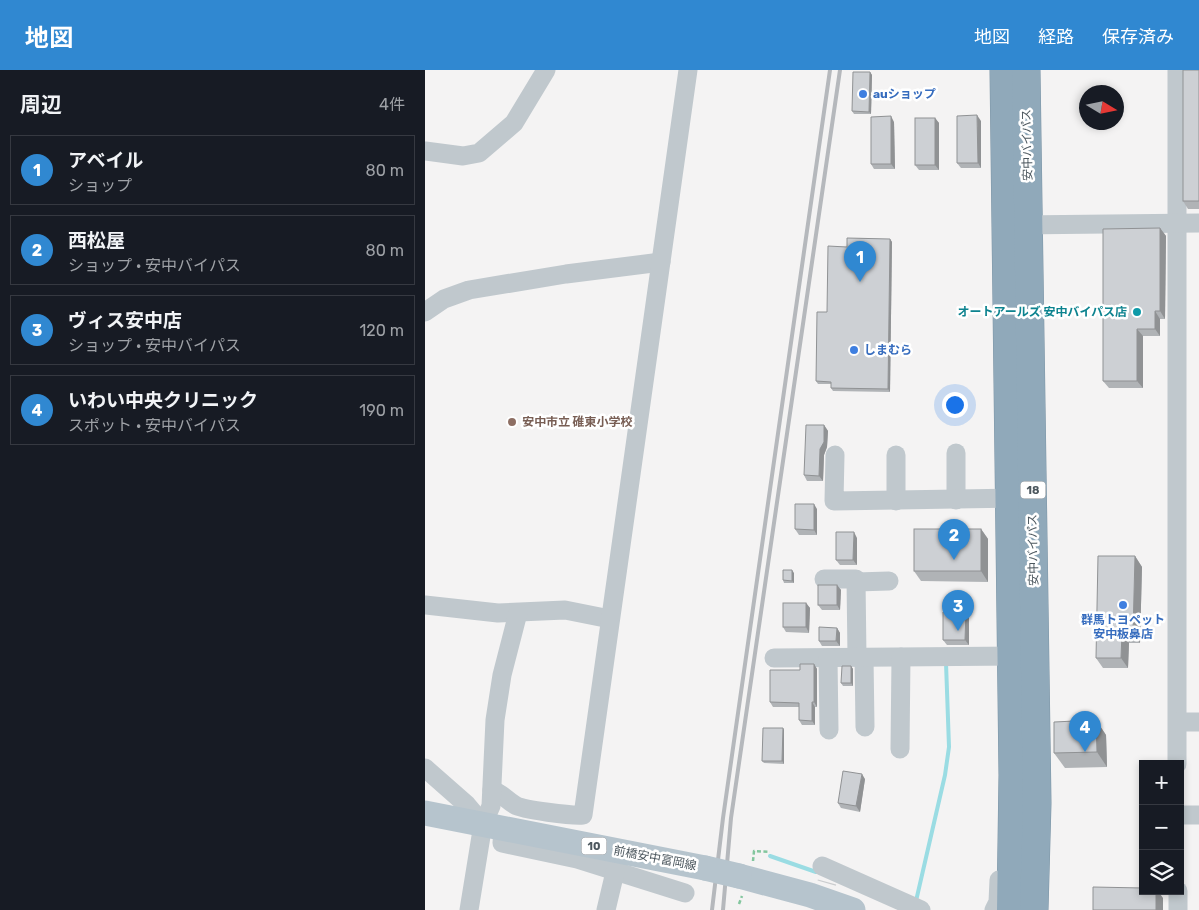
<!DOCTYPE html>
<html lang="ja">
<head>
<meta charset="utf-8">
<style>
  :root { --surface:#171b24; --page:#20242c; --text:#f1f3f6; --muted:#9ea1a6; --line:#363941; --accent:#3088d1 }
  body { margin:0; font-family:Rubik,"Noto Sans JP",sans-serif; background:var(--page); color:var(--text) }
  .controls { position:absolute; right:15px; bottom:15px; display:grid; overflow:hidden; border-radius:0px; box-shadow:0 2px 8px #0003 }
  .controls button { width:45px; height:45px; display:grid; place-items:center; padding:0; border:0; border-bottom:1px solid var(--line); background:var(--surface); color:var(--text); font:25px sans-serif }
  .compass { position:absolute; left:654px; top:15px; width:45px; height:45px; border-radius:50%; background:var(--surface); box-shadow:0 2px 8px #0003; rotate:100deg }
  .you { position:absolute; left:529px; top:334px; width:18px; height:18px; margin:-12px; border:4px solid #fff; border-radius:50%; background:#1a73e8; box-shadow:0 0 0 8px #1a73e833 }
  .badge { display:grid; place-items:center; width:32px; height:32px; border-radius:50%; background:var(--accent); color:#fff; font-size:16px; font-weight:700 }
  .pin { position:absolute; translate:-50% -41px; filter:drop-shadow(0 1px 2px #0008) }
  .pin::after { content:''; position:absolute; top:26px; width:18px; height:15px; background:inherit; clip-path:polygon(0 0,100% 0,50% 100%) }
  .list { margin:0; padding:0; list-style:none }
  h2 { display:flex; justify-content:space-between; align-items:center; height:65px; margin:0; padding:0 20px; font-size:21px }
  h2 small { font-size:16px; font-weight:400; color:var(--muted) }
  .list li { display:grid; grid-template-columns:32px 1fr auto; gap:15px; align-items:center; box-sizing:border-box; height:70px; margin:0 10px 10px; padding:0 10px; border:1px solid var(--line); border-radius:0px }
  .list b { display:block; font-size:19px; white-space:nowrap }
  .list p { margin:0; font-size:16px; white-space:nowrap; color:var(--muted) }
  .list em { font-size:16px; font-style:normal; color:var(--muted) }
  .icon { flex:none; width:28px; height:28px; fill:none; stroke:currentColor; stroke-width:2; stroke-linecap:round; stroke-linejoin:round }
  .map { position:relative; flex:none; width:774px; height:840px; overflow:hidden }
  header { display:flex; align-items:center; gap:30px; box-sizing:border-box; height:70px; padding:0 25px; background:var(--accent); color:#fff }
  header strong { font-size:24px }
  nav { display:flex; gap:28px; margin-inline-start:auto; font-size:18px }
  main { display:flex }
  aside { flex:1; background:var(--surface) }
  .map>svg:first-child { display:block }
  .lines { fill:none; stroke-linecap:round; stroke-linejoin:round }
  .stream { stroke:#9adce3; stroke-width:4 }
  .minor-tunnel { stroke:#caccce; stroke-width:19; stroke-dasharray:19 9; stroke-linecap:butt }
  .highway-casing { stroke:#7c95a6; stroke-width:29 }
  .path { stroke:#83c69e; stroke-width:2.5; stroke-dasharray:4 2.5; stroke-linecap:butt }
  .minor { stroke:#c0c8cd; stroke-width:19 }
  .major { stroke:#b6c4cd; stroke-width:25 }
  .highway { stroke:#90a9ba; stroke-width:28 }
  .rail { stroke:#b5b8bc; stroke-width:4 }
  .major-bridge { stroke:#b6c4cd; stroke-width:25 }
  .wall { fill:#b0b3b6 }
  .shaded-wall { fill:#909294 }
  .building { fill:#cdd0d4; stroke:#909294 }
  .shop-dot { fill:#3f7fe0; stroke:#fff; stroke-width:2 }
  .culture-dot { fill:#0f9aa8; stroke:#fff; stroke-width:2 }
  .education-dot { fill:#8d6e63; stroke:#fff; stroke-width:2 }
  .labels { text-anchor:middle; stroke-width:5; stroke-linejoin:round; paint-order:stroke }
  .shield { fill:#fff; stroke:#82898e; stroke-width:1 }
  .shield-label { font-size:11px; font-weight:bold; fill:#4c575e }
  .shop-label { font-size:12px; font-weight:bold; fill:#366cbe; stroke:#fff; text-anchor:start }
  .street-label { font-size:12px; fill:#4c575e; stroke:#fff }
  .culture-label { font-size:12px; font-weight:bold; fill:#0d838f; stroke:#fff; text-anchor:end }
  .education-label { font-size:12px; font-weight:bold; fill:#785e54; stroke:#fff; text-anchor:start }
</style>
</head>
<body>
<header>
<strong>地図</strong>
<nav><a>地図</a><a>経路</a><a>保存済み</a></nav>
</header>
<main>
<aside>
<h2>周辺<small>4件</small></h2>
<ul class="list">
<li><span class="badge">1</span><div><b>アベイル</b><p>ショップ</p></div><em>80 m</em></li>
<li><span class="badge">2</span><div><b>西松屋</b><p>ショップ · 安中バイパス</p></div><em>80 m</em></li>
<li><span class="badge">3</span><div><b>ヴィス安中店</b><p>ショップ · 安中バイパス</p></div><em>120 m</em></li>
<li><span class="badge">4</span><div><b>いわい中央クリニック</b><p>スポット · 安中バイパス</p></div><em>190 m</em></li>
</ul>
</aside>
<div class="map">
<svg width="774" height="840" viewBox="0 0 774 840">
  <rect width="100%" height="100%" fill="#f4f3f3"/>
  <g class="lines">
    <!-- stream -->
    <g class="stream">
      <polyline points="345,786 391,802"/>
      <polyline points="491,831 520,705 524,677 521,593"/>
    </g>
    <!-- minor-tunnel -->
    <polyline class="minor-tunnel" points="394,840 402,812"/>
    <defs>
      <g id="highway">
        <polyline points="579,0 588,705 586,840"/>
        <polyline points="601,0 612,733 609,840"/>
      </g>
    </defs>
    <!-- highway casing -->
    <use href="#highway" class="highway-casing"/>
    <!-- path -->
    <g class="path">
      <polyline points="328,791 329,781 345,782"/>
      <polyline points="314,834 317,826"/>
    </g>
    <!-- minor -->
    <g class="minor">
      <polyline points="752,0 752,694"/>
      <polyline points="0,81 38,86 54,83 89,53 121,0"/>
      <polyline points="593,155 774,153"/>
      <polyline points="0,242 19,229 44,220 141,204 236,192"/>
      <polyline points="531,383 531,430"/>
      <polyline points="410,385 409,431 596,428"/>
      <polyline points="471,385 471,431"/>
      <polyline points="399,509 431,509 432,587"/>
      <polyline points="431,512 464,511"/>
      <polyline points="0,535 73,543 140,540 185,549"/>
      <polyline points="439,587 440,657"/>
      <polyline points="349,588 599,586"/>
      <polyline points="403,588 404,660"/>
      <polyline points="753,652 774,652"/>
      <polyline points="475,679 476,587"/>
      <polyline points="0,698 42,735 58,754"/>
      <path d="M 67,720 C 77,723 81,730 90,735 C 98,740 147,746 158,745 L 263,0"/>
      <polyline points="755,745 774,745"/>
      <polyline points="78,759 77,773 152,789 260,823"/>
      <polyline points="397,796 496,840"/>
      <polyline points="753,821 753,840"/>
      <polyline points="44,840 58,754 66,736 70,650 77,605 93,543"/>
      <polyline points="181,840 190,802"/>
      <polyline points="569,840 573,832 574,810"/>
    </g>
    <!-- major -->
    <g class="major">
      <polyline points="0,743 280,798"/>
      <polyline points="314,806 385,825 428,840"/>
    </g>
    <!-- highway -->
    <use href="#highway" class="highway"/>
    <!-- rail -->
    <g class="rail">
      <polyline points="287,840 298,748 405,0"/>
      <polyline points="298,840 306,748 415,0"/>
    </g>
    <!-- major-bridge -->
    <polyline class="major-bridge" points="280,798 314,806"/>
  </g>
  <!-- wall -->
  <g class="wall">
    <polygon points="774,0 774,139 763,139 758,131"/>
    <polygon points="445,2 447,5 446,44 429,44 427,41"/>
    <polygon points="510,48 514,53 514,100 494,100 490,95"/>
    <polygon points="556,51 556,98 536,98 532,93"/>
    <polygon points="469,52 470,99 449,99 446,94"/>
    <polygon points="735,158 741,166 740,249 735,249 735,266 718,266 718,318 684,318 678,311"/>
    <polygon points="465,169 467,172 465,322 408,321 406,318 406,314 393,314 391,311 402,242 422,177"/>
    <polygon points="399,355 403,361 402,377 399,385 398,411 382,411 379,405"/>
    <polygon points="392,439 392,465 374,465 370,459"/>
    <polygon points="556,459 563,469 563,512 496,511 489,501"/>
    <polygon points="432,468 432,495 415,495 411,490"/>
    <polygon points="710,486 717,497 715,573 704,573 703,598 678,598 671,588"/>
    <polygon points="369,503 369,513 359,513 358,510"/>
    <polygon points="412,515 416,520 415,540 397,540 393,535"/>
    <polygon points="381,533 385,538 384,563 361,562 358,557"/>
    <polygon points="541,542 544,547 544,575 522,575 518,570"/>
    <polygon points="412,558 415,563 415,576 397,576 394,571"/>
    <polygon points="389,594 392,599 392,637 390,637 390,655 377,655 374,650 374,637 348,637 345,632 375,600"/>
    <polygon points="426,596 428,599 428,616 418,616 416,613"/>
    <polygon points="671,650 681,665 682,697 640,698 629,683"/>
    <polygon points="358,658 359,660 359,694 339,693 337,691"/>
    <polygon points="440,709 435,742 416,738 413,733"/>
  </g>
  <!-- shaded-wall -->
  <g class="shaded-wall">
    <polygon points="445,2 447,5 446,44 444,42"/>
    <polygon points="552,45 556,51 556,98 553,93"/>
    <polygon points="466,46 469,52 470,99 466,94"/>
    <polygon points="510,48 514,53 514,100 510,95"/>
    <polygon points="735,158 741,166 740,249 735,241"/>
    <polygon points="465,169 467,172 465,322 463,319"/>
    <polygon points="730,241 735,249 735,266 730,259"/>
    <polygon points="712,259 718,266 718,318 712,311"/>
    <polygon points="399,355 403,361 402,377 399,385 398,411 394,406 395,379"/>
    <polygon points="389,434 392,439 392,465 389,460"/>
    <polygon points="556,459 563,469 563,512 556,501"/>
    <polygon points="429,462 432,468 432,495 428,490"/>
    <polygon points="710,486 717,497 715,573 708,563"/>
    <polygon points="367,500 369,503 369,513 367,511"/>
    <polygon points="412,515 416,520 415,540 412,535"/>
    <polygon points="381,533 385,538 384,563 381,557"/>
    <polygon points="541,542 544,547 544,575 540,570"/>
    <polygon points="412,558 415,563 415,576 411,571"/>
    <polygon points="697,563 704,573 703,598 696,588"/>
    <polygon points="389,594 392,599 392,637 389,632"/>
    <polygon points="426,596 428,599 428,616 426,613"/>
    <polygon points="387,632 390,637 390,655 387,651"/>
    <polygon points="671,650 681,665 682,697 672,682"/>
    <polygon points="358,658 359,660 359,694 357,691"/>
    <polygon points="437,704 440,709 435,742 431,736"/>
    <polygon points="731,821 733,821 738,828 738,840 731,840"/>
  </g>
  <!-- building -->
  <g class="building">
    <rect x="758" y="0" width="16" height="131"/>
    <polygon points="428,2 445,2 444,42 427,41"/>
    <polygon points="552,45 553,93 532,93 532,46"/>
    <polygon points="466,46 466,94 446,94 446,47"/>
    <rect x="490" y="48" width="20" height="47"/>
    <polygon points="735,158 735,241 730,241 730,259 712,259 712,311 678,311 678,159"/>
    <polygon points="422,168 465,169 463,319 406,318 406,312 391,311 392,242 402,242 403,176 422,177"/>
    <polygon points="381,355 399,355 399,372 395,379 394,406 379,405"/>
    <polygon points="370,434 389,434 389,460 370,459"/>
    <rect x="489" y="459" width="67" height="42"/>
    <polygon points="411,462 429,462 428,490 411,490"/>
    <polygon points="673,486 710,486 708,563 697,563 696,588 671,588"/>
    <polygon points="358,500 367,500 367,511 358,510"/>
    <rect x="393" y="515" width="19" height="20"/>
    <rect x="358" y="533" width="23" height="24"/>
    <polygon points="518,542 541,542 540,570 518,570"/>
    <polygon points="394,557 412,558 411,571 394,571"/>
    <polygon points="375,594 389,594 389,632 387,632 387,651 374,650 374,633 345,632 345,600 375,600"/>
    <polygon points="417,596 426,596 426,613 416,613"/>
    <polygon points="671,650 672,682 629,683 629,652"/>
    <polygon points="338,658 358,658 357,691 337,691"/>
    <polygon points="418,701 437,704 431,736 413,733"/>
    <polygon points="668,817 718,818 718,821 731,821 731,840 668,840"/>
  </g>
  <!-- markers -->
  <g class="shop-dot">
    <circle cx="438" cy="24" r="5"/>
    <circle cx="429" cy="280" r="5"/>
    <circle cx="698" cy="535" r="5"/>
  </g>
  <circle class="culture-dot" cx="712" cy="242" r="5"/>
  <circle class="education-dot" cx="87" cy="352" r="5"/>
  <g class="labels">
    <!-- shield labels -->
    <g class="shield">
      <rect x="595.5" y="411.5" width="25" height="17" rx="4"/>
      <rect x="156.5" y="767.5" width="25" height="17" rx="4"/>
    </g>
    <g class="shield-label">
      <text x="608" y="424">18</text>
      <text x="169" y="780">10</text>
    </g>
    <!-- shop labels -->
    <g class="shop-label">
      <text x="448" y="28">auショップ</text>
      <text x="439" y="284">しまむら</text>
      <text x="698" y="554" text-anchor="middle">群馬トヨペット<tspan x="698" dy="14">安中板鼻店</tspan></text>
    </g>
    <!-- street labels -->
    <g class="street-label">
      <text transform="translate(602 75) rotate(-91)" y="4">安中バイパス</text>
      <text transform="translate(608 480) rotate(-91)" y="4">安中バイパス</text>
      <text transform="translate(230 788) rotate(11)" y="4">前橋安中富岡線</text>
    </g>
    <!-- culture labels -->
    <g class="culture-label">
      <text x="702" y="246">オートアールズ 安中バイパス店</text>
    </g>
    <!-- education labels -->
    <g class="education-label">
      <text x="97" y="356">安中市立 碓東小学校</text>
    </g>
  </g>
</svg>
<div class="controls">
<button>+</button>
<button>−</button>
<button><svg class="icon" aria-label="layers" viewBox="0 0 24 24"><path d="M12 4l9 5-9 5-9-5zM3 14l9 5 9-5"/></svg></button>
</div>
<svg class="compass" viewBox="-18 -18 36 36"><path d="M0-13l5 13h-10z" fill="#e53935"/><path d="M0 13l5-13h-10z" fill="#9ea1a6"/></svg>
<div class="you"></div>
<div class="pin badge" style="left:435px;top:212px">1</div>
<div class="pin badge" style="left:529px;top:490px">2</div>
<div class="pin badge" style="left:533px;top:561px">3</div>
<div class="pin badge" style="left:660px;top:682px">4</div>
</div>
</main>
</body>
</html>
